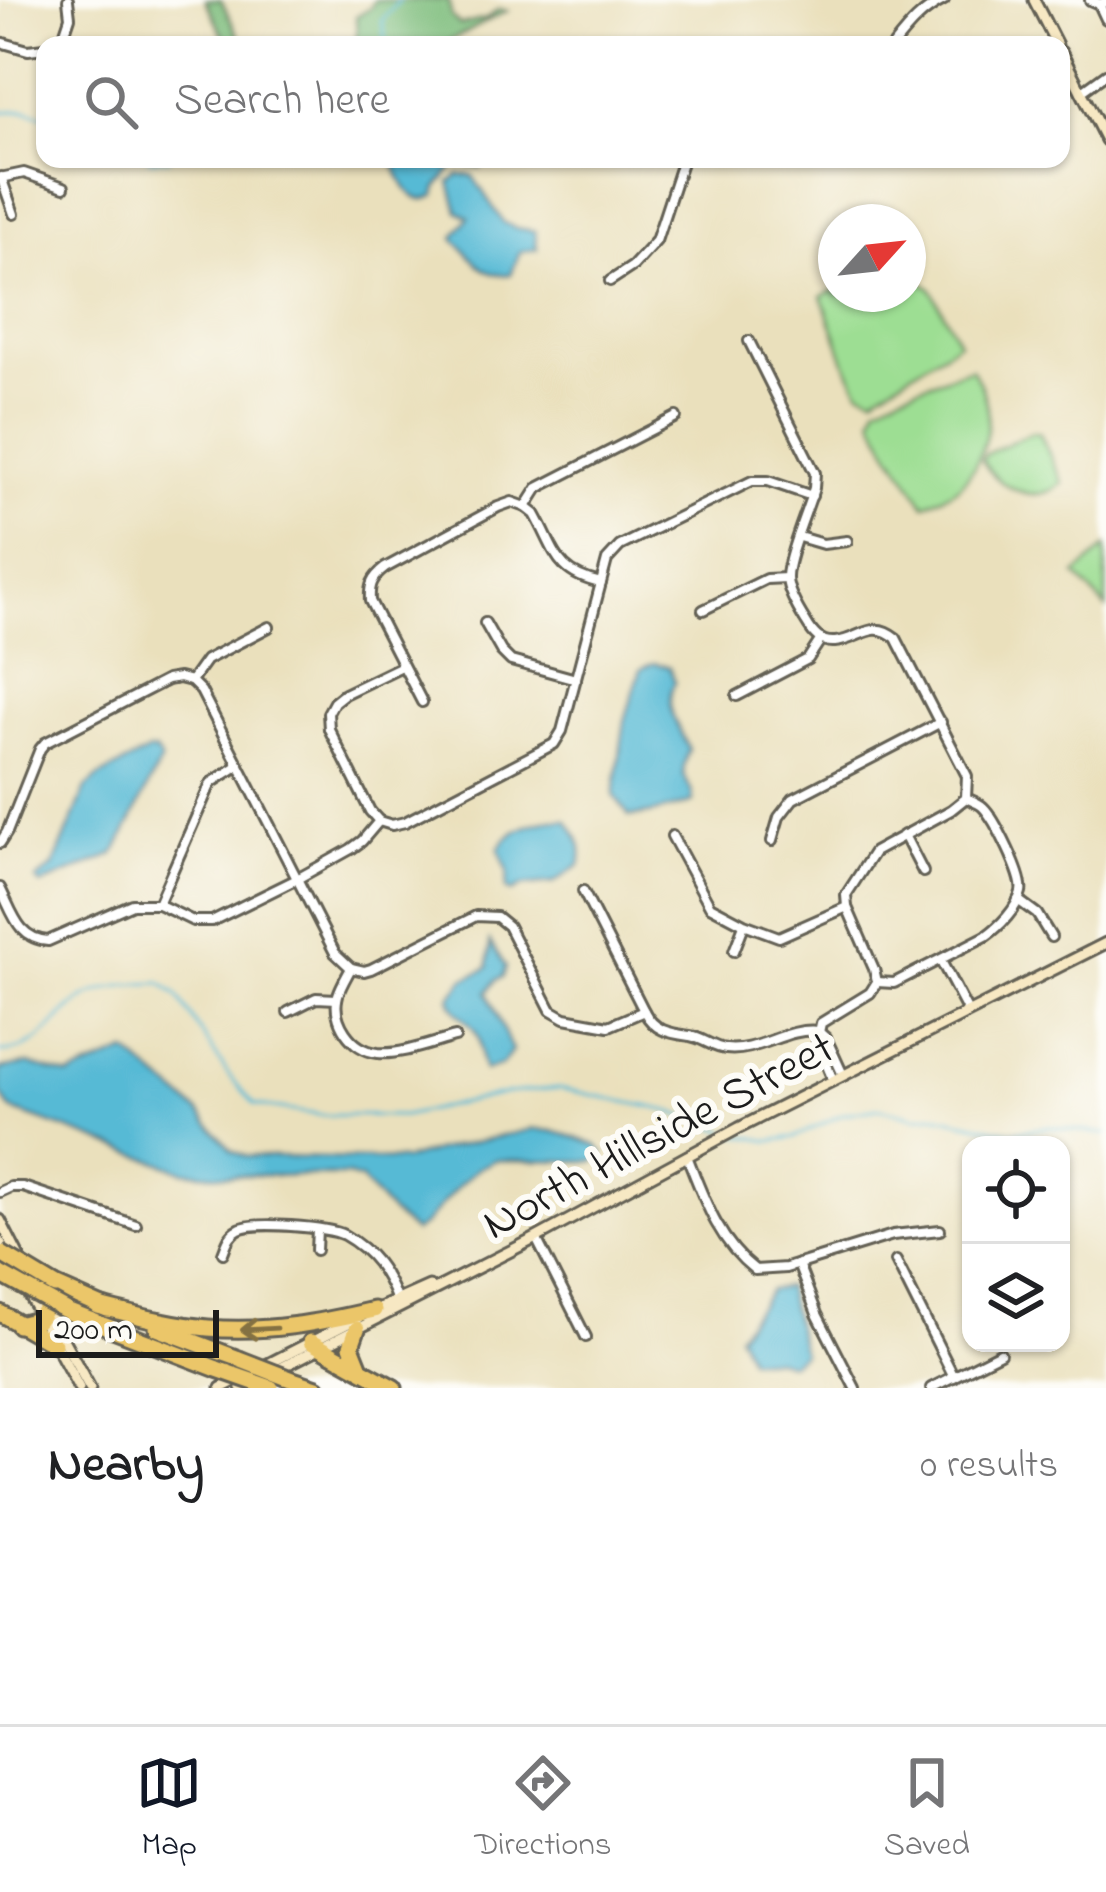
<!DOCTYPE html>
<html lang="en">
<head>
<meta charset="utf-8">
<style>
  :root { --surface:#fff; --page:#f6f6f6; --text:#202124; --muted:#757577; --line:#e0e0e0; --accent:#111827 }
  body { margin:0; font-family:"Indie Flower",sans-serif; background:var(--page); color:var(--text) }
  .controls { position:absolute; right:36px; bottom:36px; display:grid; overflow:hidden; border-radius:24px; box-shadow:0 3px 9px #0004 }
  .controls button { width:108px; height:108px; display:grid; place-items:center; padding:0; border:0; border-bottom:3px solid var(--line); background:var(--surface); color:var(--text); font:60px sans-serif }
  .compass { position:absolute; left:818px; top:204px; width:108px; height:108px; border-radius:50%; background:var(--surface); box-shadow:0 3px 9px #0004; rotate:63deg }
  .scale { position:absolute; left:36px; bottom:30px; width:183px; box-sizing:border-box; padding-left:12px; border:6px solid #1c1c1c; border-top:0; font-size:33px; line-height:42px; white-space:nowrap; color:#1c1c1c; -webkit-text-stroke:9px #fdfcf7; paint-order:stroke }
  .list { margin:0; padding:0; list-style:none }
  h2 { display:flex; justify-content:space-between; align-items:center; height:156px; margin:0; padding:0 48px; font-size:51px }
  h2 small { font-size:39px; font-weight:400; color:var(--muted) }
  .icon { flex:none; width:66px; height:66px; fill:none; stroke:currentColor; stroke-width:2; stroke-linecap:round; stroke-linejoin:round }
  .map { position:relative; flex:none; width:1106px; height:1388px; overflow:hidden }
  .search { position:absolute; background:var(--surface); box-shadow:0 3px 9px #0004; left:36px; right:36px; top:36px; height:132px; display:flex; align-items:center; gap:30px; box-sizing:border-box; padding:0 42px; border-radius:24px; color:var(--muted); font-size:45px }
  .sheet { height:336px; background:var(--surface) }
  nav { display:flex; justify-content:space-around; align-items:center; box-sizing:border-box; height:168px; border-top:3px solid var(--line); background:var(--surface); font-size:33px; color:var(--muted) }
  nav a { display:grid; justify-items:center; gap:6px }
  nav .on { color:var(--accent) }
  .map>svg:first-child { display:block }
  .green { fill:#9dde93; stroke:#5c7d58; stroke-width:3 }
  .forest { fill:#7ebd7d; stroke:#4d6c4c; stroke-width:3 }
  .water { fill:#57bad5; stroke:#3a6b78; stroke-width:3 }
  .lines { fill:none; stroke-linecap:round; stroke-linejoin:round }
  .stream { stroke:#57bad5; stroke-width:3 }
  .street-casing { stroke:#646154; stroke-width:14 }
  .secondary-casing { stroke:#646154; stroke-width:15 }
  .highway-casing { stroke:#646154; stroke-width:21 }
  .street { stroke:#fff; stroke-width:8 }
  .secondary { stroke:#f7e8c3; stroke-width:9 }
  .highway { stroke:#ebc669; stroke-width:15 }
  .highway-bridge-casing { stroke:#646154; stroke-width:21; stroke-linecap:butt }
  .highway-bridge { stroke:#ebc669; stroke-width:15 }
  .oneway { stroke:#847142 }
  .labels { text-anchor:middle; stroke-width:12; stroke-linejoin:round; paint-order:stroke }
  .street-label { font-size:48px; fill:#1c1c1c; stroke:#fdfcf7 }
</style>
</head>
<body>
<div class="map">
<svg width="1106" height="1388" viewBox="0 0 1106 1388">
  <rect width="100%" height="100%" fill="#fdfcf7"/>
  <filter id="ink" filterUnits="userSpaceOnUse"><feTurbulence type="fractalNoise" baseFrequency=".00833" numOctaves="2"/><feDisplacementMap in="SourceGraphic" scale="24" xChannelSelector="R" yChannelSelector="G"/><feConvolveMatrix kernelMatrix="1 2 1 2 8 2 1 2 1" color-interpolation-filters="sRGB"/></filter>
  <filter id="wash" filterUnits="userSpaceOnUse"><feTurbulence type="fractalNoise" baseFrequency=".004" numOctaves="4" result="noise"/><feDisplacementMap in="SourceGraphic" scale="48" xChannelSelector="R" yChannelSelector="G"/><feGaussianBlur stdDeviation="2.7" result="paint"/><feColorMatrix in="noise" values="0 0 0 0 0 0 0 0 0 0 0 0 0 0 0 0 0 1.4 0 .05"/><feComposite in="paint" operator="in"/></filter>
  <g filter="url(#wash)">
    <rect width="100%" height="100%" fill="#eae0bc"/>
    <!-- green -->
    <g class="green">
      <polygon points="908,273 930,287 959,342 874,396 859,390 846,364 822,296 836,289 836,294 908,294"/>
      <path d="M 971,368 C 976,376 982,386 984,395 C 994,425 982,464 959,486 C 949,495 936,499 925,505 L 886,445 L 873,418 L 877,405 L 903,392 Z"/>
      <path d="M 1033,432 L 1040,434 L 1063,483 C 1036,507 998,488 982,460 L 986,454 Z"/>
      <polygon points="1106,547 1106,608 1076,575"/>
    </g>
    <!-- forest -->
    <g class="forest">
      <polygon points="205,0 221,0 243,45 228,45"/>
      <polygon points="374,0 449,0 451,16 460,25 486,19 499,9 507,11 441,45 357,45 356,16 370,8"/>
    </g>
    <!-- water -->
    <g class="water">
      <path d="M 393,159 L 486,159 L 481,168 L 456,164 L 438,186 L 436,195 C 411,211 400,179 393,159 Z"/>
      <path d="M 459,175 L 472,175 L 503,222 L 516,228 L 535,231 L 537,249 L 520,252 L 511,274 C 484,279 474,259 457,242 L 454,237 L 469,217 L 458,211 L 450,182 Z"/>
      <path d="M 654,663 L 669,667 L 675,682 C 662,705 678,727 689,749 C 675,787 692,775 693,802 C 679,807 642,817 629,816 L 614,795 L 625,720 L 641,669 Z"/>
      <polygon points="149,751 155,751 161,760 118,848 113,855 40,885 36,880 53,867 86,788 97,778"/>
      <path d="M 550,820 L 567,820 C 577,835 585,847 580,865 L 553,883 L 523,886 L 511,892 L 506,889 L 508,872 L 499,849 C 509,830 530,824 550,820 Z"/>
      <path d="M 490,942 L 506,967 L 503,977 L 496,980 L 487,992 L 512,1051 L 502,1065 L 484,1071 C 478,1057 483,1042 475,1031 C 465,1016 456,1017 450,998 L 464,979 L 488,968 Z"/>
      <polygon points="127,1052 198,1111 232,1151 245,1156 404,1160 439,1150 533,1129 552,1131 577,1138 596,1145 604,1153 594,1161 496,1160 477,1169 458,1186 425,1224 414,1232 392,1214 361,1180 348,1176 222,1175 183,1171 12,1110 0,1094 0,1069 28,1064 69,1076"/>
      <polygon points="786,1287 803,1353 790,1363 776,1359 749,1359 738,1334 770,1290"/>
    </g>
    <g class="lines">
      <!-- stream -->
      <g class="stream">
        <polyline points="386,45 382,20 400,0"/>
        <polyline points="0,112 25,110 45,116"/>
        <polyline points="148,159 169,159"/>
        <path d="M 0,1052 C 44,1052 53,1016 86,997 C 108,985 136,984 161,983 L 177,995 L 228,1074 L 255,1105 L 319,1115 L 403,1116 L 507,1093 L 559,1088 L 670,1111 L 725,1131"/>
        <polyline points="734,1134 770,1141 795,1137 843,1114 879,1108 916,1117 934,1115 1011,1132 1049,1127 1106,1134"/>
      </g>
    </g>
  </g>
  <g filter="url(#ink)">
    <g class="lines">
      <defs>
        <g id="street">
          <polyline points="1090,0 1099,4 1106,2"/>
          <polyline points="1099,4 1106,19"/>
          <polyline points="64,35 70,17 68,0"/>
          <polyline points="64,35 76,45"/>
          <polyline points="0,42 28,50 45,48"/>
          <polyline points="51,45 64,35"/>
          <path d="M 894,45 C 909,26 922,11 944,0"/>
          <polyline points="1081,92 1106,74"/>
          <polyline points="1,177 14,214"/>
          <polyline points="0,178 24,173 64,187"/>
          <polyline points="610,281 633,266 656,241 683,159"/>
          <path d="M 749,341 L 815,473 L 814,488 C 808,508 786,560 787,579 C 788,592 799,611 806,622 C 813,634 820,643 835,642 C 860,640 872,618 896,638 L 967,776 L 966,798"/>
          <polyline points="526,507 538,488 676,417"/>
          <path d="M 526,507 L 535,514 C 556,551 555,573 601,583"/>
          <polyline points="799,537 823,544 847,541"/>
          <polyline points="703,610 766,579 787,578"/>
          <polyline points="485,623 501,651 511,661 576,679"/>
          <polyline points="191,681 201,691 335,953 351,968"/>
          <polyline points="191,681 206,660 269,627"/>
          <polyline points="737,696 808,659 821,639"/>
          <path d="M 422,702 L 370,601 C 369,585 372,578 385,568 L 498,507 L 512,502 L 526,507"/>
          <polyline points="379,821 370,811 329,729 328,713 334,702 344,694 402,666"/>
          <polyline points="904,835 923,872"/>
          <polyline points="672,836 710,906 744,924 779,937 847,907"/>
          <polyline points="772,841 779,817 793,799 941,722"/>
          <polyline points="0,843 7,832 40,749 45,743 167,680 179,678 191,681"/>
          <path d="M 0,888 C 13,913 18,939 48,941 L 132,904 L 158,904 L 193,921 L 212,921 L 297,879 L 351,849 L 362,841 L 379,821 L 392,825 L 405,822 L 554,744 L 562,731 L 607,560 L 620,546 L 752,481 L 768,481 L 812,496"/>
          <polyline points="583,891 644,1011"/>
          <polyline points="1018,900 1037,914 1051,937"/>
          <polyline points="158,904 211,783 239,765"/>
          <polyline points="734,951 744,925"/>
          <polyline points="941,961 968,1012"/>
          <path d="M 351,968 L 364,971 L 371,969 L 476,916 L 497,917 L 508,926 L 551,1010 L 565,1018 L 609,1026 L 644,1011 C 654,1031 669,1033 690,1036 C 703,1038 713,1048 726,1049 C 758,1053 786,1027 818,1031"/>
          <path d="M 351,968 C 347,976 341,985 338,995 C 331,1020 351,1050 378,1053 C 401,1055 432,1043 455,1037"/>
          <path d="M 877,982 L 894,983 L 986,936 C 1000,926 1017,909 1021,892 C 1025,878 994,817 983,807 C 979,803 970,800 966,798"/>
          <polyline points="288,1012 316,998 337,999"/>
          <polyline points="819,1032 826,1038 843,1075"/>
          <polyline points="833,1080 817,1042 821,1023 870,993 877,982 874,969 847,907 846,895 874,852 951,810 966,798"/>
          <path d="M 687,1156 C 704,1199 718,1241 755,1270 L 786,1268 L 893,1235 L 940,1230"/>
          <polyline points="0,1192 11,1187 23,1187 136,1225"/>
          <polyline points="536,1238 586,1337"/>
          <polyline points="316,1250 317,1229"/>
          <path d="M 223,1253 C 227,1243 229,1234 239,1229 C 254,1221 328,1227 344,1235 C 372,1251 386,1271 397,1301"/>
          <polyline points="896,1261 954,1377"/>
          <polyline points="798,1264 817,1314 855,1388"/>
          <polyline points="931,1388 1000,1353"/>
        </g>
        <g id="secondary">
          <polyline points="1034,0 1057,45"/>
          <polyline points="1061,52 1106,140"/>
          <polyline points="0,1220 22,1263"/>
          <polyline points="0,1242 79,1388"/>
          <polyline points="44,1305 90,1388"/>
          <polyline points="373,1311 429,1286"/>
          <polyline points="221,1388 358,1318"/>
          <polyline points="241,1388 536,1238 739,1128 1106,943"/>
        </g>
        <g id="highway">
          <polyline points="55,1286 107,1309"/>
          <path d="M 98,1306 C 134,1315 171,1325 208,1328 C 265,1333 319,1323 374,1310"/>
          <polyline points="69,1312 217,1369"/>
          <polyline points="0,1313 54,1344"/>
          <polyline points="18,1325 38,1320 46,1308"/>
          <polyline points="157,1328 239,1359"/>
          <polyline points="357,1329 351,1346 359,1366"/>
          <polyline points="311,1342 394,1388"/>
          <polyline points="293,1380 317,1388"/>
        </g>
      </defs>
      <!-- street casing -->
      <use href="#street" class="street-casing"/>
      <!-- secondary casing -->
      <use href="#secondary" class="secondary-casing"/>
      <!-- highway casing -->
      <use href="#highway" class="highway-casing"/>
      <!-- street -->
      <use href="#street" class="street"/>
      <!-- secondary -->
      <use href="#secondary" class="secondary"/>
      <!-- highway -->
      <use href="#highway" class="highway"/>
      <defs>
        <g id="highway-bridge">
          <polyline points="0,1253 55,1286"/>
          <polyline points="0,1274 69,1312"/>
          <polyline points="239,1359 293,1380"/>
          <polyline points="217,1369 271,1388"/>
        </g>
      </defs>
      <!-- highway-bridge casing -->
      <use href="#highway-bridge" class="highway-bridge-casing"/>
      <!-- highway-bridge -->
      <use href="#highway-bridge" class="highway-bridge"/>
    </g>
    <!-- one-way arrows -->
    <defs><path id="oneway-shaft" d="M-6 0H5M1.5-3L5.5 0L1.5 3" fill="none" stroke-width="1.6" stroke-linecap="round" stroke-linejoin="round" transform="scale(3)"/></defs>
    <use class="oneway" href="#oneway-shaft" transform="translate(259 1329) rotate(177)"/>
  </g>
  <g class="labels">
    <!-- street labels -->
    <g class="street-label">
      <text transform="translate(657 1133) rotate(-28)" y="17">North Hillside Street</text>
    </g>
  </g>
</svg>
<div class="controls">
<button><svg class="icon" aria-label="locate" viewBox="0 0 24 24"><circle cx="12" cy="12" r="6"/><path d="M12 2v4M12 18v4M2 12h4M18 12h4"/></svg></button>
<button><svg class="icon" aria-label="layers" viewBox="0 0 24 24"><path d="M12 4l9 5-9 5-9-5zM3 14l9 5 9-5"/></svg></button>
</div>
<svg class="compass" viewBox="-18 -18 36 36"><path d="M0-13l5 13h-10z" fill="#e53935"/><path d="M0 13l5-13h-10z" fill="#757577"/></svg>
<div class="scale">200 m</div>
<div class="search"><svg class="icon" aria-label="search" viewBox="0 0 24 24"><circle cx="10" cy="10" r="6"/><path d="M15 15l6 6"/></svg>Search here</div>
</div>
<section class="sheet">
<h2>Nearby<small>0 results</small></h2>
<ul class="list">
</ul>
</section>
<nav>
<a class="on"><svg class="icon" aria-label="map" viewBox="0 0 24 24"><path d="M3 6l6-2 6 2 6-2v14l-6 2-6-2-6 2zM9 4v14M15 6v14"/></svg>Map</a>
<a><svg class="icon" aria-label="directions" viewBox="0 0 24 24"><path d="M12 3l9 9-9 9-9-9zM9 14v-3h6M13 9l2 2-2 2"/></svg>Directions</a>
<a><svg class="icon" aria-label="saved" viewBox="0 0 24 24"><path d="M7 4h10v16l-5-4-5 4z"/></svg>Saved</a>
</nav>
</body>
</html>
